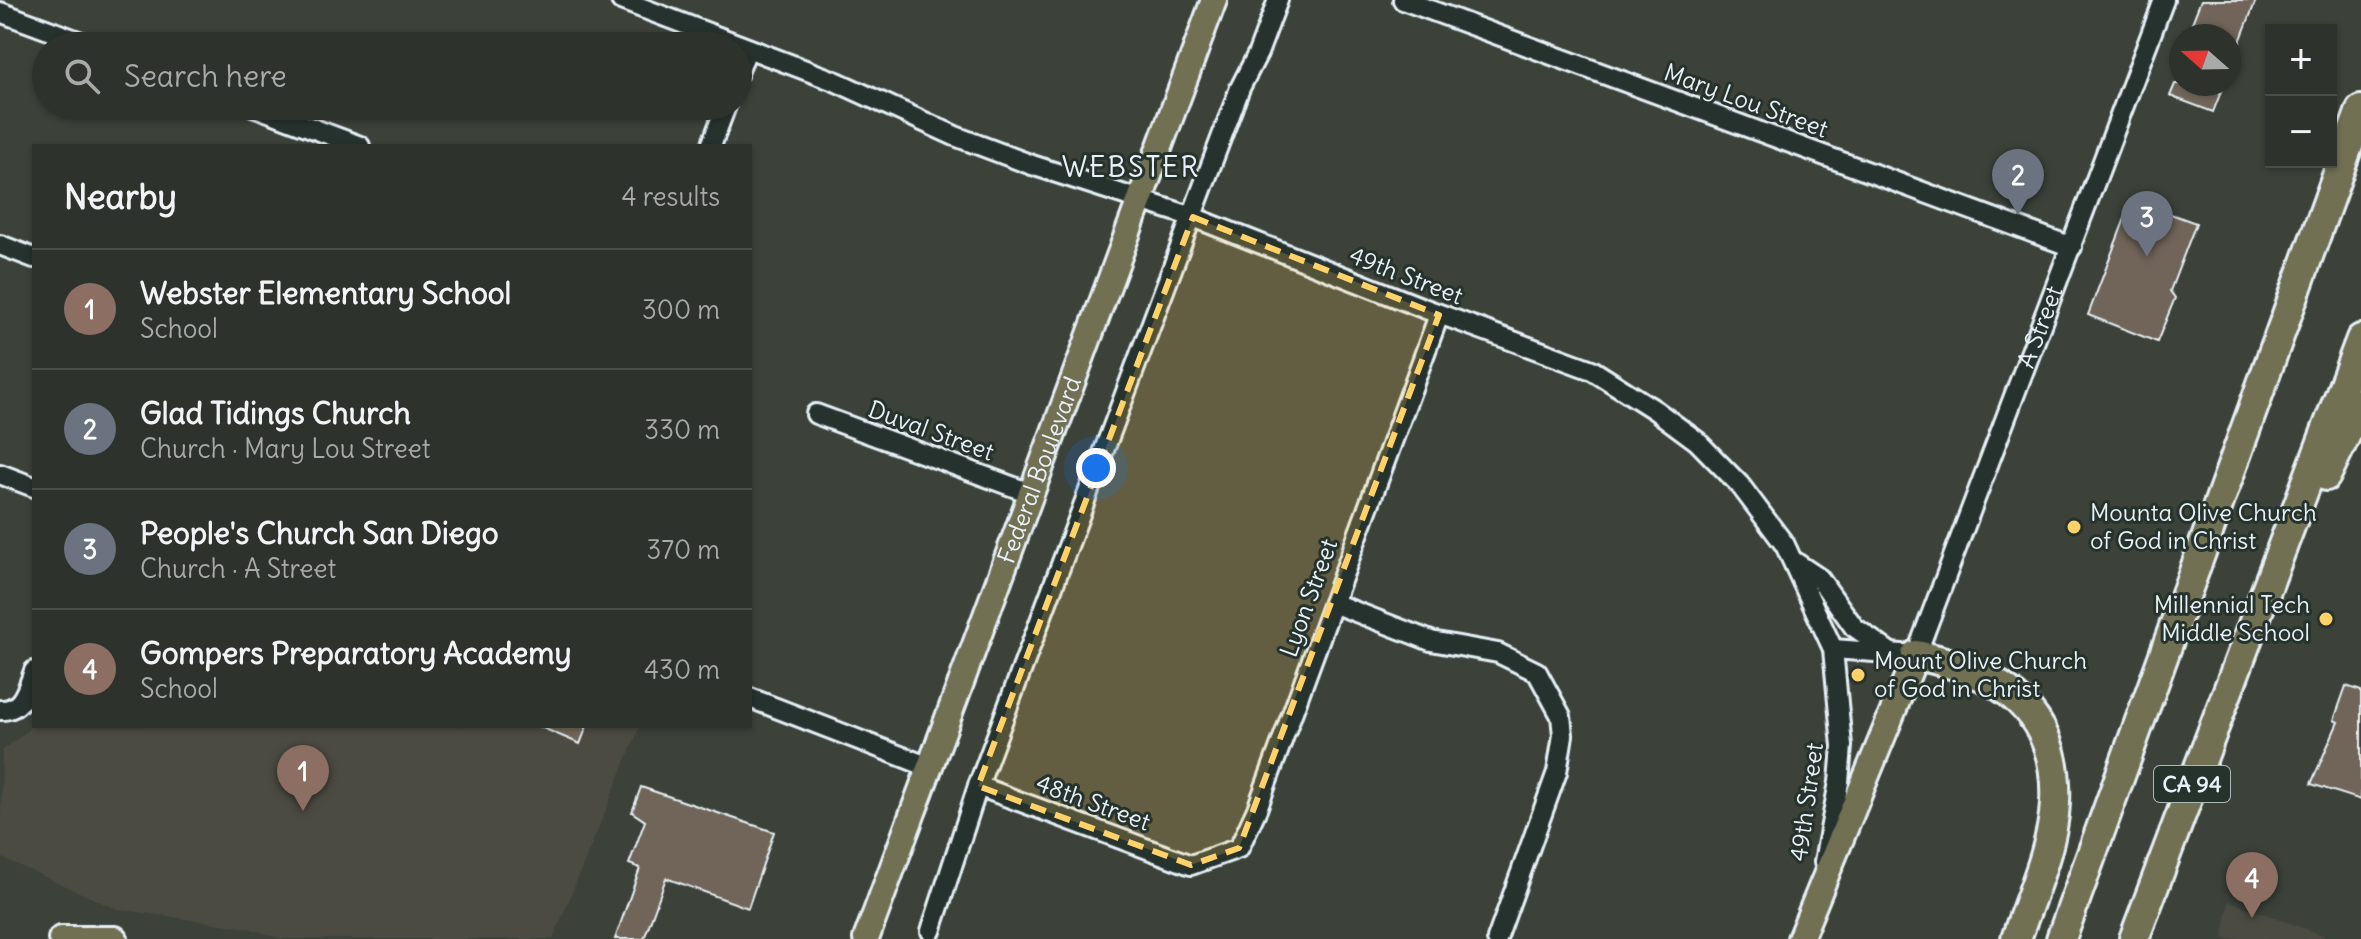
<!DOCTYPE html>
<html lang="en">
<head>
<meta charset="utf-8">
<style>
  :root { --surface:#2d322c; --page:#393e38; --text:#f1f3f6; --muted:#a7aaa9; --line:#484d48; --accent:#e797bd }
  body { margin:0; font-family:Delius,sans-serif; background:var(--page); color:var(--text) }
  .controls { position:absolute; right:24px; top:24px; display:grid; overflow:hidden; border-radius:0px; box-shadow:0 2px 6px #0004 }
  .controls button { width:72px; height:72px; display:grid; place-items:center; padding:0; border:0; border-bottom:2px solid var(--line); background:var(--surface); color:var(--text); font:40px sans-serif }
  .compass { position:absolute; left:2169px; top:24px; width:72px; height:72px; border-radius:50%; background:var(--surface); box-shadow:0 2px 6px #0004; rotate:290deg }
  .you { position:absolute; left:1096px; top:468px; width:28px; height:28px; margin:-20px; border:6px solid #fff; border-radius:50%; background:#1a73e8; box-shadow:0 0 0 12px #1a73e833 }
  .badge { display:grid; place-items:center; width:52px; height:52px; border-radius:50%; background:var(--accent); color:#fff; font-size:26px; font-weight:700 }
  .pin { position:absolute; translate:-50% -66px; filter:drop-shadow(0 2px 4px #0008) }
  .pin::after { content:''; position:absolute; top:42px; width:28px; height:24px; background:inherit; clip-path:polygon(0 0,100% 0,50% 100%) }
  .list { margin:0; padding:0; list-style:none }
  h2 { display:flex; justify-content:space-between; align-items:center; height:104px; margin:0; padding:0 32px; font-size:34px }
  h2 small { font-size:26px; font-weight:400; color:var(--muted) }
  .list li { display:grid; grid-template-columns:52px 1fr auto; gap:24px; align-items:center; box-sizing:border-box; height:120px; padding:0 32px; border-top:2px solid var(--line) }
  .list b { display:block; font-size:30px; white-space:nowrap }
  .list p { margin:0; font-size:26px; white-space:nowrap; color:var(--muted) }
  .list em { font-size:26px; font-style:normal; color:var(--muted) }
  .icon { flex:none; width:44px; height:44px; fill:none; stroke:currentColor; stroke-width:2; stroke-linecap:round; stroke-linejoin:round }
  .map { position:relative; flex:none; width:2361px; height:939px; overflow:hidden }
  .search { position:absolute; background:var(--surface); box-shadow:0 2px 6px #0004; left:32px; top:32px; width:720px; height:88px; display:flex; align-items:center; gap:20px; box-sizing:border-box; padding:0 28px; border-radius:44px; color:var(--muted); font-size:30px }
  .panel { position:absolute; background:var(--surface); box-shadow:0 2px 6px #0004; left:32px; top:144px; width:720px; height:584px; border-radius:0px }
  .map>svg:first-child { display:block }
  .built { fill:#4b4c43 }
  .building { fill:#6f6558; stroke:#e8f1f8; stroke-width:2 }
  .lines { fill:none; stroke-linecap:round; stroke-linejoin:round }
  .minor-casing { stroke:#e8f1f8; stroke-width:24 }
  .major-casing { stroke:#e8f1f8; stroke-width:30 }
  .highway-casing { stroke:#e8f1f8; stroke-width:34 }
  .minor { stroke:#26332d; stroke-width:18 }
  .major { stroke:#716f52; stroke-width:24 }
  .highway { stroke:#716f52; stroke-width:28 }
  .marked { fill:#ffd166; fill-opacity:0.2; stroke:#ffd166; stroke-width:6; stroke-dasharray:16 10; stroke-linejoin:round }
  .poi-dot { fill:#ffd166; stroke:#26332d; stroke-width:3 }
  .labels { text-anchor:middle; stroke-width:6; stroke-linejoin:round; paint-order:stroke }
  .shield { fill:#26332d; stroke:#aeb8bb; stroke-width:2 }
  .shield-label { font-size:22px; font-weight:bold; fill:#e8f1f8 }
  .street-label { font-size:24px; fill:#e8f1f8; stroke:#26332d }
  .poi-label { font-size:24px; fill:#e8f1f8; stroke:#26332d; text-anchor:start }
  .quarter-label { font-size:28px; letter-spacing:2px; fill:#e8f1f8; stroke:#26332d }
</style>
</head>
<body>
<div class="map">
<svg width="2361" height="939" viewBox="0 0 2361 939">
  <rect width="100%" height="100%" fill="#3c423a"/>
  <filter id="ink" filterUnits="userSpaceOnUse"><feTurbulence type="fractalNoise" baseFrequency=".0125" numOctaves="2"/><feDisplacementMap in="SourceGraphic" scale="16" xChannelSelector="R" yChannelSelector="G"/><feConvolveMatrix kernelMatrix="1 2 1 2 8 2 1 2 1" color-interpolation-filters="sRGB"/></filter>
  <g filter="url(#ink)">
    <!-- built -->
    <g class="built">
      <polygon points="34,713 34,726 640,726 553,939 281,939 249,928 117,909 0,857 2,751 27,731"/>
      <polygon points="2229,901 2333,939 2223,939"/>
    </g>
    <!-- building -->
    <g class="building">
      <polygon points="2201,0 2256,0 2230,68 2229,36 2193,36 2197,25 2192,23"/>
      <polygon points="2175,84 2224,84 2213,112 2170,96"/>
      <polygon points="2132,200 2196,223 2170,291 2175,298 2157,342 2088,315"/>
      <polygon points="2346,686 2361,691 2361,800 2311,784 2338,722 2334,720"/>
      <polygon points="538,726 587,726 580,744"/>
      <polygon points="641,787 774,832 748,908 666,878 644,939 615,939 640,868 629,864 645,821 632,812"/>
    </g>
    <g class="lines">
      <defs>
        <g id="minor">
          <polyline points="621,0 837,82 955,136 1032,165 1193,217 1423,308 1592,370 1655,410 1697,441 1740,485 1785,545 1833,649 1842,746 1839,782 1824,862"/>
          <polyline points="1403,0 2072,247"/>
          <polyline points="0,12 92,46"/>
          <polyline points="738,73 747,49"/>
          <polyline points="253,106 360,146"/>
          <polyline points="711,146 726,106"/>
          <polyline points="0,245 34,258"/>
          <polyline points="816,414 1030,493"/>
          <polyline points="0,474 34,487"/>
          <polyline points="1795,562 1819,578 1854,627 1891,653"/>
          <polyline points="1333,603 1431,641 1498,653 1537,672 1561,716 1563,735 1557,772 1497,939"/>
          <path id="s1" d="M 1833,649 L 1916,655 L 2164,0"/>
          <polyline points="750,698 929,767"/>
          <path d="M 0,710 C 23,711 27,689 34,671"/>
          <polyline points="978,786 1191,865 1239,848 1257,809 1439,315"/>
          <polyline points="931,931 978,786 1240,88 1258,53 1278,0"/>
        </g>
        <g id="major">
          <polyline points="61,939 115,939"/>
          <path id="s2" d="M 866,939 L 1214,0"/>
          <polyline points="1800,939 1916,655"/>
        </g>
        <g id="highway">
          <polyline points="2326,476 2361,403"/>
          <path d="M 1916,655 C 1998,671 2060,710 2055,803 C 2053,848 2030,897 2016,939"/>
          <polyline points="2061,939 2361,110"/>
          <polyline points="2134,939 2361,339"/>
        </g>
      </defs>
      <!-- minor casing -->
      <use href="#minor" class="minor-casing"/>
      <!-- major casing -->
      <use href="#major" class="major-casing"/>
      <!-- highway casing -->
      <use href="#highway" class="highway-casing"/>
      <!-- minor -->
      <use href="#minor" class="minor"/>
      <!-- major -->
      <use href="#major" class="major"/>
      <!-- highway -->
      <use href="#highway" class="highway"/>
    </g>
  </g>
  <!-- marked area -->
  <path class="marked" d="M 1193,217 L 1439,315 L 1239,848 L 1191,865 L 978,786 Z"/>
  <!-- markers -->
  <g class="poi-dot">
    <circle cx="2074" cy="527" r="8"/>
    <circle cx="2326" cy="619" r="8"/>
    <circle cx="1858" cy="675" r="8"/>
  </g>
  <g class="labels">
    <!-- shield labels -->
    <rect class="shield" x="2154" y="766" width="76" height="36" rx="6"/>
    <g class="shield-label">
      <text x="2192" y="792">CA 94</text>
    </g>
    <!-- street labels -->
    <g class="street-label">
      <text transform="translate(1746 101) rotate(20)" y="8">Mary Lou Street</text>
      <text transform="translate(1406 276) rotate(21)" y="8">49th Street</text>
      <text dy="8" stroke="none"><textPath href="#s1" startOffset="434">A Street</textPath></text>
      <text transform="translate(931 431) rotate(20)" y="8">Duval Street</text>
      <text dy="8" stroke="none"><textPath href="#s2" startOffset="500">Federal Boulevard</textPath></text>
      <text transform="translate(1309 598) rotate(-70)" y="8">Lyon Street</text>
      <text transform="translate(1807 802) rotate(-82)" y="8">49th Street</text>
      <text transform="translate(1093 803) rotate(20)" y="8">48th Street</text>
    </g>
    <!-- poi labels -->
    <g class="poi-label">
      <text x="2090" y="521">Mounta Olive Church<tspan x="2090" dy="28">of God in Christ</tspan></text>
      <text x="2310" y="613" text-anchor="end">Millennial Tech<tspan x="2310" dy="28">Middle School</tspan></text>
      <text x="1874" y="669">Mount Olive Church<tspan x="1874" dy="28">of God in Christ</tspan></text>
    </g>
    <!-- quarter labels -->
    <g class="quarter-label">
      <text x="1131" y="177">WEBSTER</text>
    </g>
  </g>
</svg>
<div class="controls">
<button>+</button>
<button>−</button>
</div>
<svg class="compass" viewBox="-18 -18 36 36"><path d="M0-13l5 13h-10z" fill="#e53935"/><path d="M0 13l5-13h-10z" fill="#a7aaa9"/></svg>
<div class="you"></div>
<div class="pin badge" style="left:303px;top:811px;background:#8d6e63">1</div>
<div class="pin badge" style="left:2018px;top:215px;background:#6b7280">2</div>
<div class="pin badge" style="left:2147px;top:257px;background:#6b7280">3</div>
<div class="pin badge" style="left:2252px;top:918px;background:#8d6e63">4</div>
<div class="search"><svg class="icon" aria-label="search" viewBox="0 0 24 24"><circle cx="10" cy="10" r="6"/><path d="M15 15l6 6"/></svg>Search here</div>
<section class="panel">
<h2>Nearby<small>4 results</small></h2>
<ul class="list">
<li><span class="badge" style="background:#8d6e63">1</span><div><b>Webster Elementary School</b><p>School</p></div><em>300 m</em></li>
<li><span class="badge" style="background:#6b7280">2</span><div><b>Glad Tidings Church</b><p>Church · Mary Lou Street</p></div><em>330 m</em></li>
<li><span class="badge" style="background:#6b7280">3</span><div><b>People's Church San Diego</b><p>Church · A Street</p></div><em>370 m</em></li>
<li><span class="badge" style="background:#8d6e63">4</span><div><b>Gompers Preparatory Academy</b><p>School</p></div><em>430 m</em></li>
</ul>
</section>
</div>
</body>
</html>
